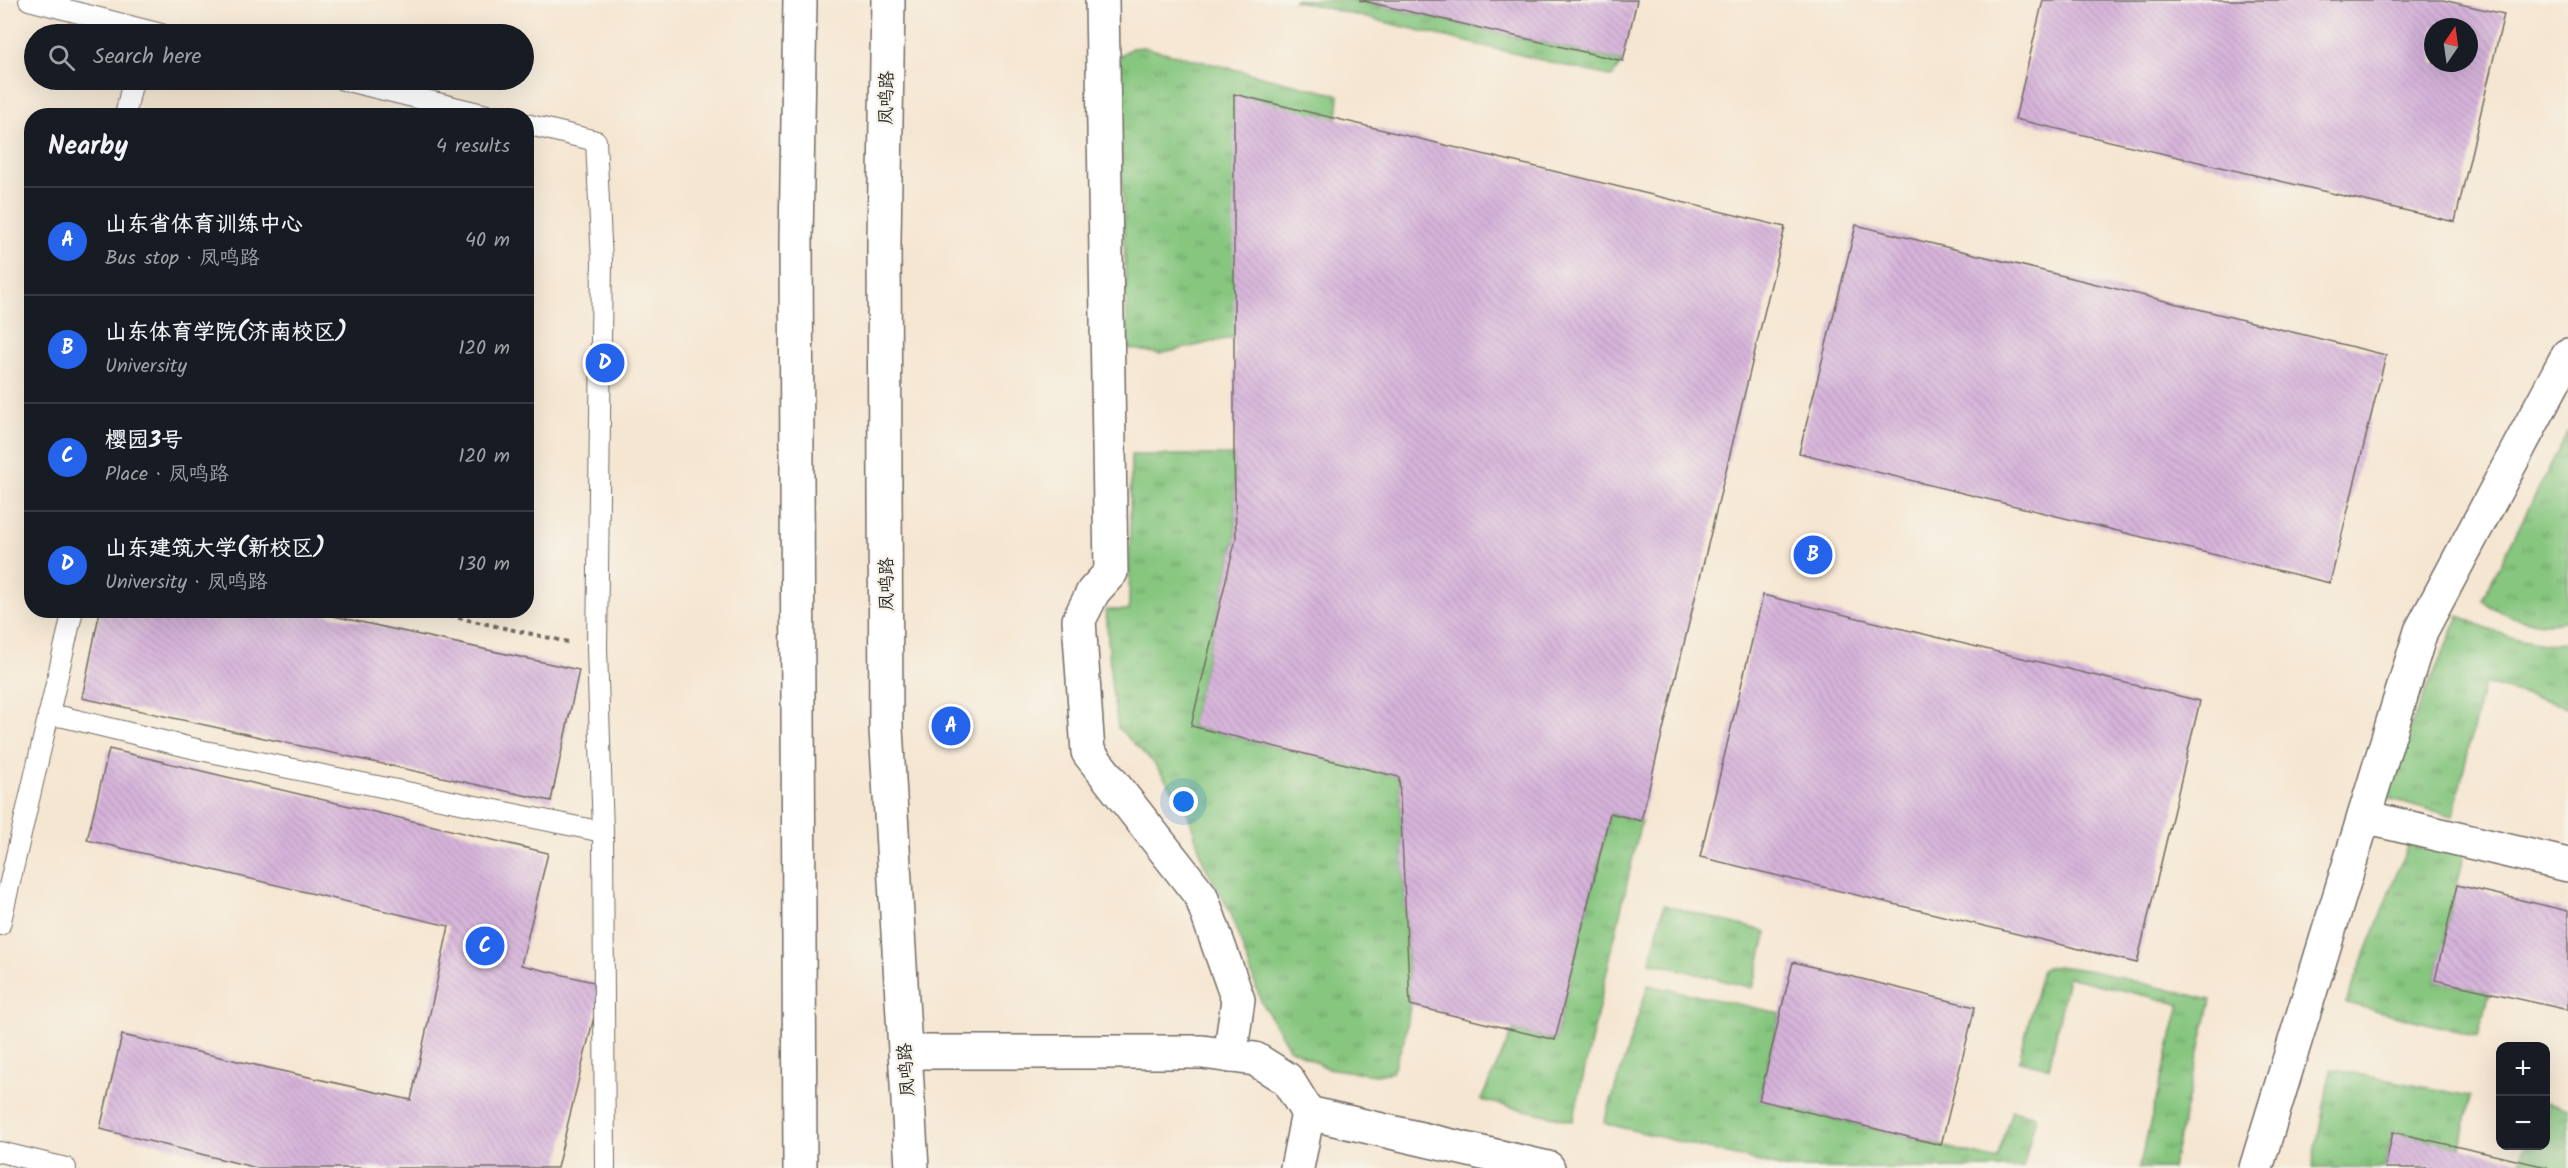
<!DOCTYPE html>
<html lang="en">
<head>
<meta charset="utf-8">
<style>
  :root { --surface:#171b24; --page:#242831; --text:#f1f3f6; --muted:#9ea1a6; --line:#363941; --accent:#2563eb }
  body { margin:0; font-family:Kalam,"LXGW WenKai TC",sans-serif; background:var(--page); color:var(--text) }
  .controls { position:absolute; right:18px; bottom:18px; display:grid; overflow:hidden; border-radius:12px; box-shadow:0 6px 24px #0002 }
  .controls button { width:54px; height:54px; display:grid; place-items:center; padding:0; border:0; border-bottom:2px solid var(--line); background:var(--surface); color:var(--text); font:30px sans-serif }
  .compass { position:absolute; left:2424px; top:18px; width:54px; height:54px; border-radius:50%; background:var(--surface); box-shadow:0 6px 24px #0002; rotate:13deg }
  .you { position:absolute; left:1184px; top:802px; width:21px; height:21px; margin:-15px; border:4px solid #fff; border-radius:50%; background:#1a73e8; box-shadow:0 0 0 9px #1a73e833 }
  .badge { display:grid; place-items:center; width:39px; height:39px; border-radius:50%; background:var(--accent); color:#fff; font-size:20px; font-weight:700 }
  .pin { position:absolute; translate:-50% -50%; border:3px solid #fff; box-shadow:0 2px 6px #0006 }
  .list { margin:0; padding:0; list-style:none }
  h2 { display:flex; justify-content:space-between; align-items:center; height:78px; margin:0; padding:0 24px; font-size:26px }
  h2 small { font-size:20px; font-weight:400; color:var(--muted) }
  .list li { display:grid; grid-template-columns:39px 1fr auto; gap:18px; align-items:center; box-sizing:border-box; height:108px; padding:0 24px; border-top:2px solid var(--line) }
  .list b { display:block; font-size:22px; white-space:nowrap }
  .list p { margin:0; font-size:20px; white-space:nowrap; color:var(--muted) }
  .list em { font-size:20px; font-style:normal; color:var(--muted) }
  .icon { flex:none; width:33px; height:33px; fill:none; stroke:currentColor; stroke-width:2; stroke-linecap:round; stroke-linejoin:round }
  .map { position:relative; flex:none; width:2568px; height:1168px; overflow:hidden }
  .search { position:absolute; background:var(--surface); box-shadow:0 6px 24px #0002; left:24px; top:24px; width:510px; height:66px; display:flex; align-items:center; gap:15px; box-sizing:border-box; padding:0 21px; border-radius:33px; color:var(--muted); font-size:22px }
  .panel { position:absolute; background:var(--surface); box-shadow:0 6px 24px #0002; left:24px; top:108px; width:510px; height:510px; border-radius:24px }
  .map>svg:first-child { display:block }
  .grass { fill:url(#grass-tufts); stroke:#587855; stroke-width:1.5 }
  .building { fill:url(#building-back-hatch); fill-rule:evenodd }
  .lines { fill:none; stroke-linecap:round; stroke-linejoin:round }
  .service-casing { stroke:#726c65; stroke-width:22 }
  .minor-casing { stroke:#726c65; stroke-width:36 }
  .primary-casing { stroke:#726c65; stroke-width:36 }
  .path { stroke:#726c65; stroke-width:4; stroke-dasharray:4.5 4.5; stroke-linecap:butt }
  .service { stroke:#fff; stroke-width:20 }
  .minor { stroke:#fff; stroke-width:33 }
  .primary { stroke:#fff; stroke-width:33 }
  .labels { text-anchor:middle; stroke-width:4.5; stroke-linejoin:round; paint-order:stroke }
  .street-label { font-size:18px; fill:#2b2b2b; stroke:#f7f3e8 }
</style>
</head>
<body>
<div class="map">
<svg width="2568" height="1168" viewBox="0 0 2568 1168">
  <defs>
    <pattern id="grass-tufts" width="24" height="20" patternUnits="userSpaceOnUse" patternTransform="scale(1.5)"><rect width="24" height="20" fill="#86c67f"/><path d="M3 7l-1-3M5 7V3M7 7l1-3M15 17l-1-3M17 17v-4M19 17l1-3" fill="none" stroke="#6ea168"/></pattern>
    <pattern id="building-back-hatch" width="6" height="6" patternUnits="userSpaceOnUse" patternTransform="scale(1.5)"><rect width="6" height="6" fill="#d6b3da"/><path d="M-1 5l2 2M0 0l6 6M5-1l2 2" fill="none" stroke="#b89abb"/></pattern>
  </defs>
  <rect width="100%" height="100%" fill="#f7f3e8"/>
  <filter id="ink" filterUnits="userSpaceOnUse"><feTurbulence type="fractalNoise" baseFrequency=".0167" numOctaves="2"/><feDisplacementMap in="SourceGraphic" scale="12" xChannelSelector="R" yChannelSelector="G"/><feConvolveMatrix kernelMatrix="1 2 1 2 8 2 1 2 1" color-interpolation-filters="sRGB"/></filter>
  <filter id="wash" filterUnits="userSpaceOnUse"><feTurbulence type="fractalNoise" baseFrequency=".008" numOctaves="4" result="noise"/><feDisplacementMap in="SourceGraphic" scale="24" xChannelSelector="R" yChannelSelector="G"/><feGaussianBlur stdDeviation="1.35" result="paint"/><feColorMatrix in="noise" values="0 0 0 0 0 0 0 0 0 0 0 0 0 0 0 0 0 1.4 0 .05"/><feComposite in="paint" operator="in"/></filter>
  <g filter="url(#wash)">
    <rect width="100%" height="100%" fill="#f5e6d1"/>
    <!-- grass -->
    <g class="grass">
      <polygon points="1293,0 1355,0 1623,61 1612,77"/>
      <polygon points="1143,47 1339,95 1337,119 1234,337 1159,354 1128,348 1118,65 1120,55 1132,48"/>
      <path d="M 2568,431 L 2568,620 C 2541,628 2503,618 2482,600 Z"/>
      <polygon points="1131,455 1234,455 1236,538 1191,726 1399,777 1410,1005 1405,1037 1392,1072 1375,1075 1327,1068 1289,1048 1261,1001 1230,911 1204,864 1187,810 1154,763 1118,728 1111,682 1106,610 1129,610"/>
      <path d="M 2459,616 C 2492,631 2531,649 2568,642 L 2568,707 L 2484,683 L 2453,816 L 2380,796 Z"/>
      <polygon points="1610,813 1641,821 1573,1121 1481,1100 1513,1030 1555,1040"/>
      <polygon points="2408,845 2465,851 2435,980 2489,992 2478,1036 2346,1003"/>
      <polygon points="1664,905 1767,932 1753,988 1650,962"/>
      <polygon points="2058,966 2093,971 2211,1000 2172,1168 2139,1168 2180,1004 2068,977 2049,1068 2019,1061 2042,969"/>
      <polygon points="1648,985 1780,1013 1759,1100 1997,1160 2012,1110 2036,1116 2023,1168 1784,1168 1604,1123"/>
      <polygon points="2331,1069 2470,1096 2461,1148 2393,1132 2385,1168 2312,1168"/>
      <polygon points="2546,1103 2568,1109 2568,1168 2552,1168 2521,1161 2525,1146 2546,1146"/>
    </g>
    <g id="blocks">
      <!-- building -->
      <g class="building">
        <polygon points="1359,0 1637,0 1623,61"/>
        <path d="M 2043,0 L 2443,0 L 2504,14 L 2455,222 L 2015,119 ZM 2433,27 L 2469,27 L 2469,63 L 2433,63 Z"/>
        <polygon points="1234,94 1785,227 1641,821 1610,813 1555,1040 1410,1005 1399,777 1191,726 1236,538 1234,455"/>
        <polygon points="1856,225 2386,355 2330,583 1799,453"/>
        <polygon points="1763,595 2200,701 2137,963 1700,857"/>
        <polygon points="100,610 306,610 579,670 551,801 82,698"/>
        <polygon points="109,749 548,853 521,965 602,984 557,1168 257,1168 100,1129 122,1035 411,1100 449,926 87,840"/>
        <polygon points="2457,885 2568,911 2568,1010 2435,980"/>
        <polygon points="1793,962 1975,1007 1941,1145 1759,1100"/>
        <polygon points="2393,1132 2547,1167 2547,1168 2385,1168"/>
      </g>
    </g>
  </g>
  <g filter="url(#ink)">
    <use href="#blocks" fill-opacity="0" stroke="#726c65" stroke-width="1.5"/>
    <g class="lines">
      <defs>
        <g id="service">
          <polyline points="29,0 161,34"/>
          <polyline points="343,80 491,116"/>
          <polyline points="125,116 133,80"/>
          <polyline points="48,715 64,717 200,750 603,832 597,649 602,262 596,141 526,124"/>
          <polyline points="603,832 605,1168"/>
          <polyline points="0,925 73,610"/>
          <polyline points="0,1152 66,1168"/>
        </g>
        <g id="minor">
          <polyline points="1102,0 1111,572 1093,592 1079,620 1088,752 1201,896 1238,1000 1230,1056"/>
          <polyline points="2364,817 2568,865"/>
          <polyline points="905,1052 1202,1052 1255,1059 1287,1079 1308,1113 1548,1168"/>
          <polyline points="1297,1168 1308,1113"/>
          <polyline points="2256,1168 2421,631 2568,355"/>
        </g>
        <g id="primary">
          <polyline points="800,0 796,240 800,1168"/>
          <polyline points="888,0 884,240 886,729 912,1168"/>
        </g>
      </defs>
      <!-- service casing -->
      <use href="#service" class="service-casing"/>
      <!-- minor casing -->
      <use href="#minor" class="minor-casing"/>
      <!-- primary casing -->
      <use href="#primary" class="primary-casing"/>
      <!-- path -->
      <polyline class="path" points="423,610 568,642"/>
      <!-- service -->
      <use href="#service" class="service"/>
      <!-- minor -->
      <use href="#minor" class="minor"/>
      <!-- primary -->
      <use href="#primary" class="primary"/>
    </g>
  </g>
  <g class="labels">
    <!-- street labels -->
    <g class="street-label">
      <text transform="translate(886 98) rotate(-89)" y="6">凤鸣路</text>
      <text transform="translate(886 584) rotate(-90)" y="6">凤鸣路</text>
      <text transform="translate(906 1070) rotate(-94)" y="6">凤鸣路</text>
    </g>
  </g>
</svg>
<div class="controls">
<button>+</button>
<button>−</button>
</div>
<svg class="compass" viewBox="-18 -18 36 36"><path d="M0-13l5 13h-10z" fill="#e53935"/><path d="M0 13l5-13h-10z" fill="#9ea1a6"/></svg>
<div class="you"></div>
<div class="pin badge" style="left:951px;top:726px">A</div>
<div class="pin badge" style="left:1813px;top:555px">B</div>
<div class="pin badge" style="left:485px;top:946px">C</div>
<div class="pin badge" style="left:605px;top:363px">D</div>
<div class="search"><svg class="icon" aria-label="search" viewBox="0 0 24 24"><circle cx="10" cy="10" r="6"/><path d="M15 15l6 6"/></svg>Search here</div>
<section class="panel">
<h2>Nearby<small>4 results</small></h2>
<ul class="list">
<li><span class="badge">A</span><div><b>山东省体育训练中心</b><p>Bus stop · 凤鸣路</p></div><em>40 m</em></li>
<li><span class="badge">B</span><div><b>山东体育学院(济南校区)</b><p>University</p></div><em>120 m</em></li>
<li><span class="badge">C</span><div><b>樱园3号</b><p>Place · 凤鸣路</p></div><em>120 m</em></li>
<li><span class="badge">D</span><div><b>山东建筑大学(新校区)</b><p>University · 凤鸣路</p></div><em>130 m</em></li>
</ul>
</section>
</div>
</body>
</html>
